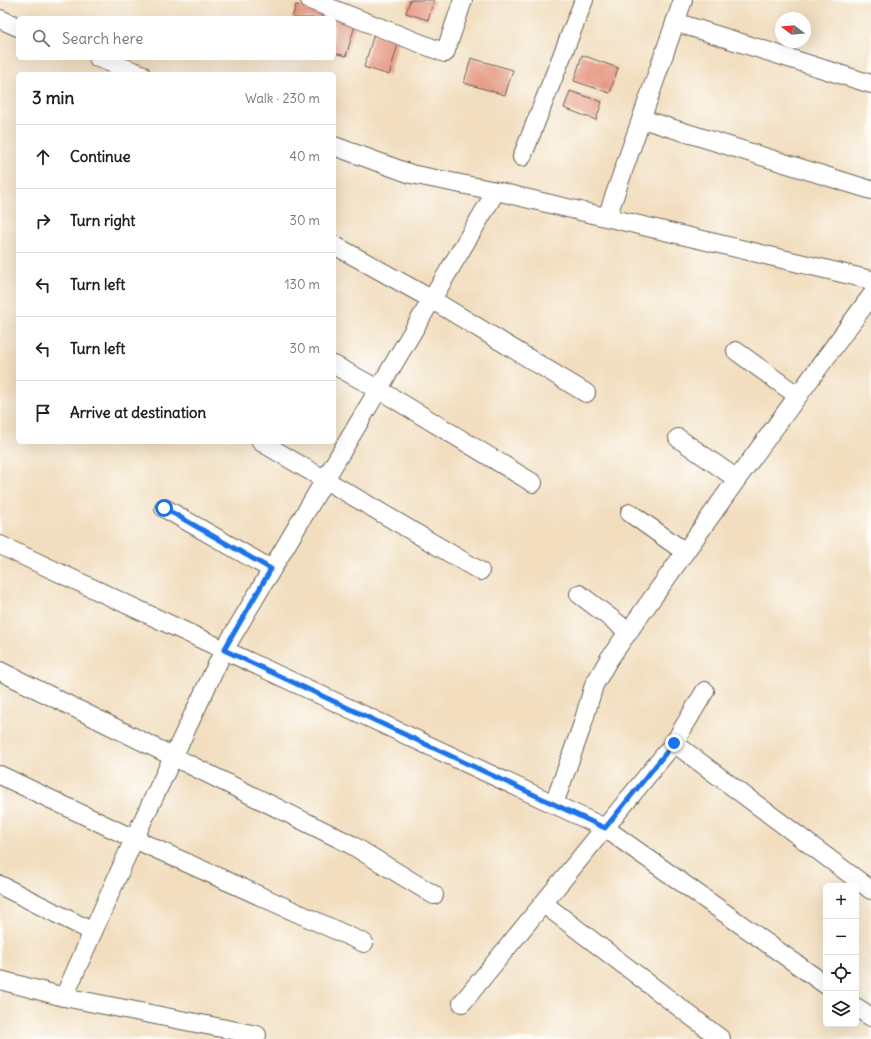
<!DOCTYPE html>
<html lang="en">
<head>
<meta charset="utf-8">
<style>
  :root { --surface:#fff; --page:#f6f6f6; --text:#202124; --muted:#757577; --line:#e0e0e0 }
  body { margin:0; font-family:Delius,sans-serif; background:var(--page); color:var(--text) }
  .controls { position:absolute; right:12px; bottom:12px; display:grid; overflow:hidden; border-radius:6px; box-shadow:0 4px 16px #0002 }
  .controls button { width:36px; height:36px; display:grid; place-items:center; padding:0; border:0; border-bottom:1px solid var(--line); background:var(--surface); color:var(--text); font:20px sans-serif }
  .compass { position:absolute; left:775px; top:12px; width:36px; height:36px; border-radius:50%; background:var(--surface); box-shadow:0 4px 16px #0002; rotate:286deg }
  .stop { position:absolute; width:12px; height:12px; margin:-9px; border:3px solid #1a73e8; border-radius:50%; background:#fff }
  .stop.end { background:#1a73e8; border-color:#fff; box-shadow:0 1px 4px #0008 }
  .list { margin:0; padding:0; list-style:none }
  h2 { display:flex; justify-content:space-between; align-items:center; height:52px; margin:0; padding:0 16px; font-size:17px }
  h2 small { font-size:13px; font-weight:400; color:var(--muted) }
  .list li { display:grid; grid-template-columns:26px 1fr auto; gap:12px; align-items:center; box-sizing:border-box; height:64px; padding:0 16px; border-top:1px solid var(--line) }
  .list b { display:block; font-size:15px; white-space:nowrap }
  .list em { font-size:13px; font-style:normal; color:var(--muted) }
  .icon { flex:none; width:22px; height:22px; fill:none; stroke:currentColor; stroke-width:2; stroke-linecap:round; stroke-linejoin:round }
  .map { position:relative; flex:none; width:871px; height:1039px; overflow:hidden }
  .search { position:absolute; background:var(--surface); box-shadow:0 4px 16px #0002; left:16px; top:16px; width:320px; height:44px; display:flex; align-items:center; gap:10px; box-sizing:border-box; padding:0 14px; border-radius:6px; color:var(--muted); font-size:15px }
  .panel { position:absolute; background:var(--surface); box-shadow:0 4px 16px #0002; left:16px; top:72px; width:320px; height:372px; border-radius:6px }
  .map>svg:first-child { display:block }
  .building { fill:#e69983 }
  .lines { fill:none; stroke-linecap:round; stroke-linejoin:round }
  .street-casing { stroke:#676055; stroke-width:20 }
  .street { stroke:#fff; stroke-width:18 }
  .route { stroke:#1a73e8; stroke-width:5 }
</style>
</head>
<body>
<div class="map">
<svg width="871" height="1039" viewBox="0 0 871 1039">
  <rect width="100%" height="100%" fill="#fdfcf7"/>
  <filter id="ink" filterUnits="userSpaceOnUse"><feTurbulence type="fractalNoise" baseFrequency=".025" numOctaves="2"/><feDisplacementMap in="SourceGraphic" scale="8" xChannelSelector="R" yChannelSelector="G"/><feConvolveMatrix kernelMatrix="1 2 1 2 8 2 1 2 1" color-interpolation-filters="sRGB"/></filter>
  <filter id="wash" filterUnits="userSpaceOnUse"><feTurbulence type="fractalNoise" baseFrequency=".012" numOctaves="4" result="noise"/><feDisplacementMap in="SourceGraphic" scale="16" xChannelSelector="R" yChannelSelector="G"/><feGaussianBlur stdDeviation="0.9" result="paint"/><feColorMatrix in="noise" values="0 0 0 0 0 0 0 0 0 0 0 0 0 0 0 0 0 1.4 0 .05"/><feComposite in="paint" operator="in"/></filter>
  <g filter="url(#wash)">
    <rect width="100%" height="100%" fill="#f2debf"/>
    <g id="blocks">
      <!-- building -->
      <g class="building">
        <polygon points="410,0 434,0 428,20 406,13"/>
        <polygon points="296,5 324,13 322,18 292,18"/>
        <polygon points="330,15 356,22 346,56 334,53 334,18 329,18"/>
        <polygon points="374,34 399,41 389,75 364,67"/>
        <polygon points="582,55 618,68 610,93 574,81"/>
        <polygon points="471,58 513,70 505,95 464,83"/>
        <polygon points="570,91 602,102 596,120 564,108"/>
      </g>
    </g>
  </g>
  <g filter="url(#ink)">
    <use href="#blocks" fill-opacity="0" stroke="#676055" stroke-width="1"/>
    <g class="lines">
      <defs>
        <g id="street">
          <polyline points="310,0 445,53 463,0"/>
          <polyline points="0,19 18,27"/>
          <polyline points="675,22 871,84"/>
          <polyline points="98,58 141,74"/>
          <polyline points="642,119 871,190"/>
          <polyline points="334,146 411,174 496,191 871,280"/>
          <polyline points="522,157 584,0"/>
          <polyline points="607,217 683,0"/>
          <polyline points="334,245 431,299 586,393"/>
          <polyline points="736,351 798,396"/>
          <polyline points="334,365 378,389 533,483"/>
          <polyline points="678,438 737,479"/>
          <polyline points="261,442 480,571"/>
          <polyline points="164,508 271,569"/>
          <polyline points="630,513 685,552"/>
          <polyline points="0,545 605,828 826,985"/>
          <polyline points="579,594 629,632"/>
          <polyline points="0,671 350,844 434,895"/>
          <polyline points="674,743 871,890"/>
          <polyline points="0,775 134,839 364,943"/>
          <polyline points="554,804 582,726 594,685 609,659 737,479 871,296"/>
          <polyline points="0,885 93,932"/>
          <polyline points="544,904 721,1039"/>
          <polyline points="0,980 64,997 257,1035"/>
          <polyline points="64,997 134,839 224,650 496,191"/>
          <polyline points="462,1003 674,743 705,691"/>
          <polyline points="856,1007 871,1017"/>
        </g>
      </defs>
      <!-- street casing -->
      <use href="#street" class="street-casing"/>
      <!-- street -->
      <use href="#street" class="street"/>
    </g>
  </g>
  <g class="lines" filter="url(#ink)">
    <!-- route -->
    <polyline class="route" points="164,508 271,569 224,650 605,828 674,743"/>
  </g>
</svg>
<div class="controls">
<button>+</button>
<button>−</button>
<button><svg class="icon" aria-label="locate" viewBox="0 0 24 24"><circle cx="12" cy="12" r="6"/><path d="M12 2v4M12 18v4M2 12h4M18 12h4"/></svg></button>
<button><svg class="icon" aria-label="layers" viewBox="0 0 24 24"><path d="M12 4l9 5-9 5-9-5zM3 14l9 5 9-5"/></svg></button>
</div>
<svg class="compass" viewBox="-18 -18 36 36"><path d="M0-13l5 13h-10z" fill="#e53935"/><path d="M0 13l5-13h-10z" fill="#757577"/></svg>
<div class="stop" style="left:164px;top:508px"></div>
<div class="stop end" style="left:674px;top:743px"></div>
<div class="search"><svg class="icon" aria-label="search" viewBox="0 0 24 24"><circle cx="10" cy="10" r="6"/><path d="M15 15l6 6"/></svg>Search here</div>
<section class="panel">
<h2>3 min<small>Walk · 230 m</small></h2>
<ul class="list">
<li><svg class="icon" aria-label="ahead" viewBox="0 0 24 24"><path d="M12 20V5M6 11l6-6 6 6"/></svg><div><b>Continue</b></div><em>40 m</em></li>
<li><svg class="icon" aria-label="right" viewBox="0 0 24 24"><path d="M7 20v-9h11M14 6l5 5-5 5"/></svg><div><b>Turn right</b></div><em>30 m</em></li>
<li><svg class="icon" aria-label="left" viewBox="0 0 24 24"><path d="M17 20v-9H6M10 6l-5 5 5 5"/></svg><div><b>Turn left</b></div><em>130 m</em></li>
<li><svg class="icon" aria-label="left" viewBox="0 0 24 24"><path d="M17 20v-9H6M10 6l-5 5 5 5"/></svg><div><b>Turn left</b></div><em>30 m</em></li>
<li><svg class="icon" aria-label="arrive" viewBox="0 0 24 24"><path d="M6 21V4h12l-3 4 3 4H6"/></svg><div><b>Arrive at destination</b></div></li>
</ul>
</section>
</div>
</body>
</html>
